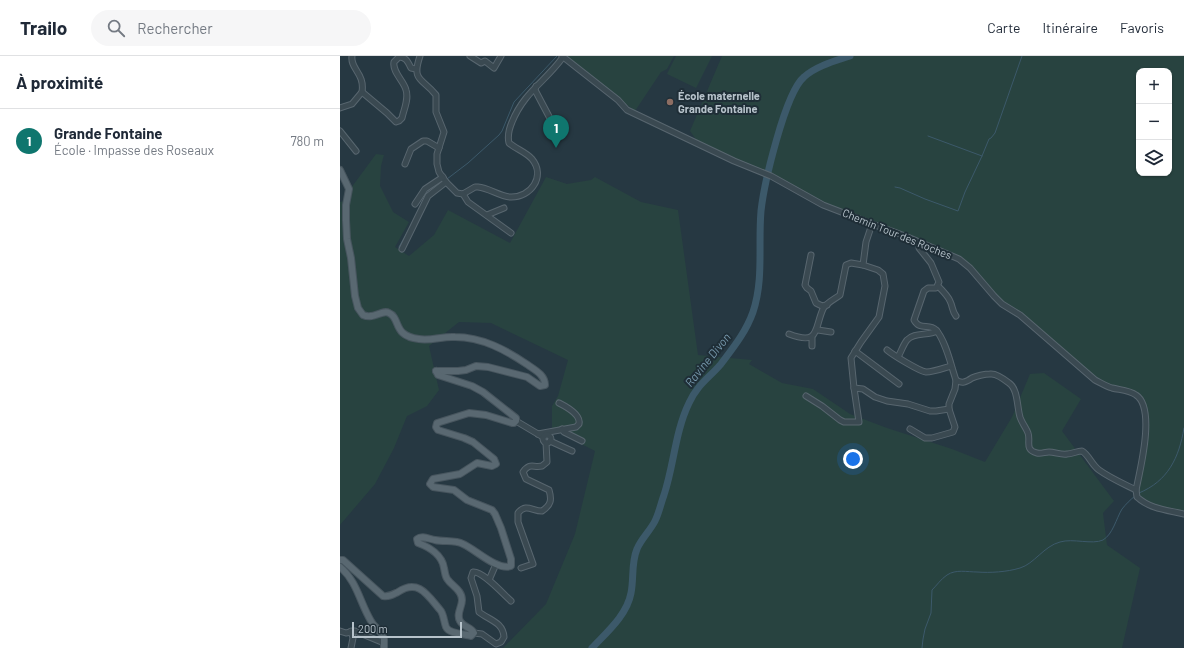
<!DOCTYPE html>
<html lang="fr">
<head>
<meta charset="utf-8">
<style>
  :root { --surface:#fff; --page:#f6f6f7; --text:#1f2937; --muted:#747a83; --line:#e0e1e3; --accent:#0f766e }
  body { margin:0; font-family:Barlow,sans-serif; background:var(--page); color:var(--text) }
  .controls { position:absolute; right:12px; top:12px; display:grid; overflow:hidden; border-radius:8px; box-shadow:0 1px 3px #0004 }
  .controls button { width:36px; height:36px; display:grid; place-items:center; padding:0; border:0; border-bottom:1px solid var(--line); background:var(--surface); color:var(--text); font:20px sans-serif }
  .scale { position:absolute; left:12px; bottom:10px; width:110px; box-sizing:border-box; padding-left:4px; border:2px solid #b7c3cb; border-top:0; font-size:11px; line-height:14px; white-space:nowrap; color:#b7c3cb; -webkit-text-stroke:3px #1f2e37; paint-order:stroke }
  .you { position:absolute; left:513px; top:403px; width:14px; height:14px; margin:-10px; border:3px solid #fff; border-radius:50%; background:#1a73e8; box-shadow:0 0 0 6px #1a73e833 }
  .badge { display:grid; place-items:center; width:26px; height:26px; border-radius:50%; background:var(--accent); color:#fff; font-size:13px; font-weight:700 }
  .pin { position:absolute; translate:-50% -33px; filter:drop-shadow(0 1px 2px #0008) }
  .pin::after { content:''; position:absolute; top:21px; width:14px; height:12px; background:inherit; clip-path:polygon(0 0,100% 0,50% 100%) }
  .list { margin:0; padding:0; list-style:none }
  h2 { display:flex; justify-content:space-between; align-items:center; height:52px; margin:0; padding:0 16px; font-size:17px }
  h2 small { font-size:13px; font-weight:400; color:var(--muted) }
  .list li { display:grid; grid-template-columns:26px 1fr auto; gap:12px; align-items:center; box-sizing:border-box; height:64px; padding:0 16px; border-top:1px solid var(--line) }
  .list b { display:block; font-size:15px; white-space:nowrap }
  .list p { margin:0; font-size:13px; white-space:nowrap; color:var(--muted) }
  .list em { font-size:13px; font-style:normal; color:var(--muted) }
  .icon { flex:none; width:22px; height:22px; fill:none; stroke:currentColor; stroke-width:2; stroke-linecap:round; stroke-linejoin:round }
  .map { position:relative; flex:none; width:844px; height:592px; overflow:hidden }
  header { display:flex; align-items:center; gap:24px; box-sizing:border-box; height:56px; padding:0 20px; background:var(--surface); border-bottom:1px solid var(--line) }
  header strong { font-size:19px }
  nav { display:flex; gap:22px; margin-inline-start:auto; font-size:14px }
  .search { width:280px; height:36px; background:var(--page); display:flex; align-items:center; gap:10px; box-sizing:border-box; padding:0 14px; border-radius:22px; color:var(--muted); font-size:15px }
  main { display:flex }
  aside { flex:1; background:var(--surface) }
  .map>svg:first-child { display:block }
  .green { fill:#284340; fill-rule:evenodd }
  .lines { fill:none; stroke-linecap:round; stroke-linejoin:round }
  .stream { stroke:#3c596a; stroke-width:1 }
  .river { stroke:#3c596a; stroke-width:7 }
  .minor-casing { stroke:#58666f; stroke-width:7 }
  .major-casing { stroke:#47555e; stroke-width:8 }
  .minor { stroke:#3a4951; stroke-width:5 }
  .major { stroke:#596871; stroke-width:6 }
  .education-dot { fill:#8d6e63; stroke:#1f2e37; stroke-width:1.5 }
  .labels { text-anchor:middle; stroke-width:4; stroke-linejoin:round; paint-order:stroke }
  .poi-label { font-size:11px; font-weight:bold; fill:#b7c3cb; stroke:#1f2e37; text-anchor:start }
  .street-label { font-size:11px; fill:#b7c3cb; stroke:#1f2e37 }
  .water-label { font-size:12px; font-style:italic; fill:#789aae; stroke:#1f2e37 }
</style>
</head>
<body>
<header>
<strong>Trailo</strong>
<div class="search"><svg class="icon" aria-label="search" viewBox="0 0 24 24"><circle cx="10" cy="10" r="6"/><path d="M15 15l6 6"/></svg>Rechercher</div>
<nav><a>Carte</a><a>Itinéraire</a><a>Favoris</a></nav>
</header>
<main>
<aside>
<h2>À proximité<small></small></h2>
<ul class="list">
<li><span class="badge">1</span><div><b>Grande Fontaine</b><p>École · Impasse des Roseaux</p></div><em>780 m</em></li>
</ul>
</aside>
<div class="map">
<svg width="844" height="592" viewBox="0 0 844 592">
  <rect width="100%" height="100%" fill="#263842"/>
  <!-- green -->
  <g class="green">
    <polygon points="224,0 334,0 327,13 321,16 295,55"/>
    <polygon points="336,0 372,0 356,32 327,18"/>
    <path d="M 382,0 L 844,0 L 844,458 L 812,451 L 797,441 L 806,367 L 800,342 L 764,329 L 705,279 L 662,248 L 619,203 L 483,149 L 357,85 L 350,75 ZM 799,15 L 829,15 L 829,117 L 799,117 Z"/>
    <polygon points="36,98 44,99 41,110 40,130 53,156 69,166 55,191 69,200 94,179 108,154 170,187 206,121 227,128 251,124 255,121 301,146 338,154 358,299 412,304 409,308 442,327 473,333 510,358 547,372 612,393 645,406 672,361 690,318 704,317 741,343 722,375 774,445 763,457 767,489 800,512 782,592 163,592 206,548 235,478 255,395 212,373 212,350 218,340 228,304 151,267 119,266 89,290 99,334 87,350 67,360 54,392 35,428 0,469 0,146 11,143 11,132"/>
  </g>
  <g class="lines">
    <!-- stream -->
    <g class="stream">
      <polyline points="588,80 642,100"/>
      <polyline points="107,123 128,107 159,79 162,75 174,46 217,0"/>
      <polyline points="555,131 560,132 585,143 618,155 625,136 642,100 649,83 651,82 655,77 682,0"/>
      <path d="M 75,162 C 83,143 86,137 103,126"/>
      <polyline points="59,191 68,175"/>
      <path d="M 799,437 C 828,425 839,402 844,372"/>
      <path d="M 582,592 L 583,583 L 585,573 L 591,557 L 592,534 C 597,529 601,523 607,519 C 616,513 627,516 637,516 C 650,517 667,516 680,512 C 694,508 704,490 720,486 C 733,482 752,489 763,484 C 773,478 776,463 782,453 C 786,448 790,444 795,440"/>
    </g>
    <!-- river -->
    <path class="river" d="M 252,592 C 267,576 287,559 291,537 C 294,523 291,507 297,493 C 301,483 310,475 315,465 C 319,457 321,447 324,439 C 334,409 335,376 349,347 C 357,329 369,322 381,308 C 393,292 406,276 413,256 C 424,223 418,189 421,155 C 424,128 445,37 464,21 C 476,10 495,5 510,0"/>
    <defs>
      <g id="minor">
        <path d="M 80,0 C 71,26 83,22 96,39 L 96,56 L 104,76 L 97,98 L 97,108 L 99,116 L 106,126 L 117,137 L 123,138 L 135,131 L 138,131 C 149,132 159,140 170,141 C 191,142 206,120 192,103 C 186,96 176,93 169,87 C 167,79 169,73 172,66 C 184,36 206,25 223,1"/>
        <polyline points="130,0 141,7 145,5 154,12 161,0"/>
        <path d="M 222,0 L 278,44 L 287,54 L 394,105 L 431,120 L 483,149 L 535,169 L 565,180 L 619,203 L 630,212 L 654,240 L 662,248 L 680,259 L 755,324 C 761,327 766,330 772,332 C 780,334 789,334 796,339 C 816,352 800,414 796,434 L 797,441 C 810,453 827,454 844,458"/>
        <polyline points="196,30 195,34 213,68 211,74"/>
        <path d="M 22,36 L 47,57 L 56,66 L 59,65 L 62,62 C 64,53 69,43 66,34 C 64,25 52,16 54,6 L 59,1 C 66,1 68,6 71,12 L 76,13"/>
        <path d="M 0,52 L 12,48 L 22,36 C 25,17 10,13 12,0"/>
        <polyline points="0,75 16,95"/>
        <polyline points="65,108 71,93 83,85 87,85 99,92"/>
        <polyline points="123,138 128,146 171,177"/>
        <polyline points="75,148 85,133 103,121"/>
        <polyline points="147,159 164,152"/>
        <path d="M 580,187 L 579,192 L 591,207 L 599,226 L 596,232 L 588,232 L 584,235 L 574,264 C 580,275 589,267 596,274 C 606,285 611,310 616,324 C 622,328 626,326 632,322 C 636,320 645,318 650,318 C 656,317 664,323 669,327 C 678,333 677,351 680,361 C 682,367 686,372 688,377 C 691,385 684,394 697,397 C 701,398 705,396 709,396 C 715,396 721,399 727,398 C 732,398 737,395 742,395 C 749,399 751,408 759,414 C 770,422 784,428 796,434"/>
        <polyline points="62,193 88,140 106,126"/>
        <polyline points="471,199 465,229 467,232 471,235 476,247 482,250 487,249"/>
        <path d="M 598,230 C 602,234 608,240 610,245 C 613,251 612,255 616,260"/>
        <polyline points="478,274 491,276"/>
        <path d="M 449,278 C 480,290 474,273 483,253 C 486,247 495,243 500,239 L 506,209 L 511,207 L 523,209"/>
        <polyline points="472,281 472,290"/>
        <path d="M 547,294 C 553,299 579,315 586,316 C 594,316 604,312 611,310"/>
        <polyline points="515,295 559,328"/>
        <path d="M 558,301 C 561,296 563,289 567,284 C 574,276 588,280 597,275"/>
        <polyline points="514,332 523,333 535,341 547,345 568,348 590,355 596,355 609,353"/>
        <polyline points="466,340 482,350 500,364 504,366 519,366 514,332 511,302 521,286 539,261 545,230 543,218 538,214 523,209 526,186 532,168"/>
        <polyline points="176,365 203,381"/>
        <polyline points="222,373 224,376 242,385"/>
        <polyline points="570,373 585,382 592,382 613,376 615,371 609,353 609,348 615,333 616,324"/>
        <path d="M 198,378 L 236,371 L 239,368 C 241,359 227,351 219,347"/>
        <circle cx="207" cy="383" r="4"/>
        <polyline points="210,385 232,395"/>
        <path d="M 181,512 L 193,508 L 178,466 L 178,457 C 186,447 192,455 202,455 C 211,449 212,444 209,434 L 186,423 L 183,416 C 190,406 193,412 202,410 L 207,406 L 206,387"/>
        <polyline points="149,524 156,508"/>
        <polyline points="0,575 6,577 15,575 44,587"/>
        <polyline points="11,575 13,582 11,592"/>
        <path d="M 134,577 L 142,578 L 156,588 L 161,586 L 164,581 C 163,566 149,564 139,556 L 137,540 L 131,522 L 133,516 C 143,515 163,538 171,545"/>
      </g>
      <g id="major">
        <path d="M 0,114 L 9,133 L 6,149 L 6,164 L 7,183 L 11,202 L 15,240 L 18,252 L 23,259 C 34,264 42,253 49,257 C 61,262 52,280 79,283 C 91,285 103,280 115,281 C 142,281 166,294 188,309 C 195,314 205,319 205,329 L 200,330 L 187,321 L 148,311 L 136,310 L 126,314 L 118,315 L 96,315"/>
        <path d="M 0,504 L 3,504 L 43,540 C 49,541 52,539 58,536 C 79,522 88,540 101,555 C 104,560 104,566 106,571 C 109,578 125,578 131,580 L 134,577 C 131,571 123,571 120,565 C 116,558 122,551 122,544 C 122,534 112,530 108,524 C 105,521 105,516 104,512 C 102,499 89,491 78,487 L 77,483 C 82,479 89,483 95,484 C 104,486 115,484 123,488 C 135,493 157,515 171,510 L 171,503 L 161,472 L 155,458 L 152,454 L 127,444 L 114,434 L 93,431 L 90,428 L 93,423 L 120,418 L 137,407 L 152,410 L 156,408 L 154,403 L 133,386 L 124,382 L 98,374 L 96,371 L 97,367 L 129,357 L 146,359 L 172,367 L 174,367 L 176,365 L 176,362 L 143,336 L 132,330 L 98,319 L 96,315"/>
        <path d="M 0,511 C 17,525 20,547 31,565 C 34,571 42,575 44,583 C 44,586 44,589 44,592"/>
      </g>
    </defs>
    <!-- minor casing -->
    <use href="#minor" class="minor-casing"/>
    <!-- major casing -->
    <use href="#major" class="major-casing"/>
    <!-- minor -->
    <use href="#minor" class="minor"/>
    <!-- major -->
    <use href="#major" class="major"/>
  </g>
  <!-- markers -->
  <circle class="education-dot" cx="330" cy="46" r="4"/>
  <g class="labels">
    <!-- poi labels -->
    <g class="poi-label">
      <text x="338" y="44">École maternelle<tspan x="338" dy="13">Grande Fontaine</tspan></text>
    </g>
    <!-- street labels -->
    <g class="street-label">
      <text transform="translate(557 178) rotate(22)" y="4">Chemin Tour des Roches</text>
    </g>
    <!-- water labels -->
    <g class="water-label">
      <text transform="translate(368 304) rotate(-51)" y="4">Ravine Divon</text>
    </g>
  </g>
</svg>
<div class="controls">
<button>+</button>
<button>−</button>
<button><svg class="icon" aria-label="layers" viewBox="0 0 24 24"><path d="M12 4l9 5-9 5-9-5zM3 14l9 5 9-5"/></svg></button>
</div>
<div class="scale">200 m</div>
<div class="you"></div>
<div class="pin badge" style="left:216px;top:92px">1</div>
</div>
</main>
</body>
</html>
